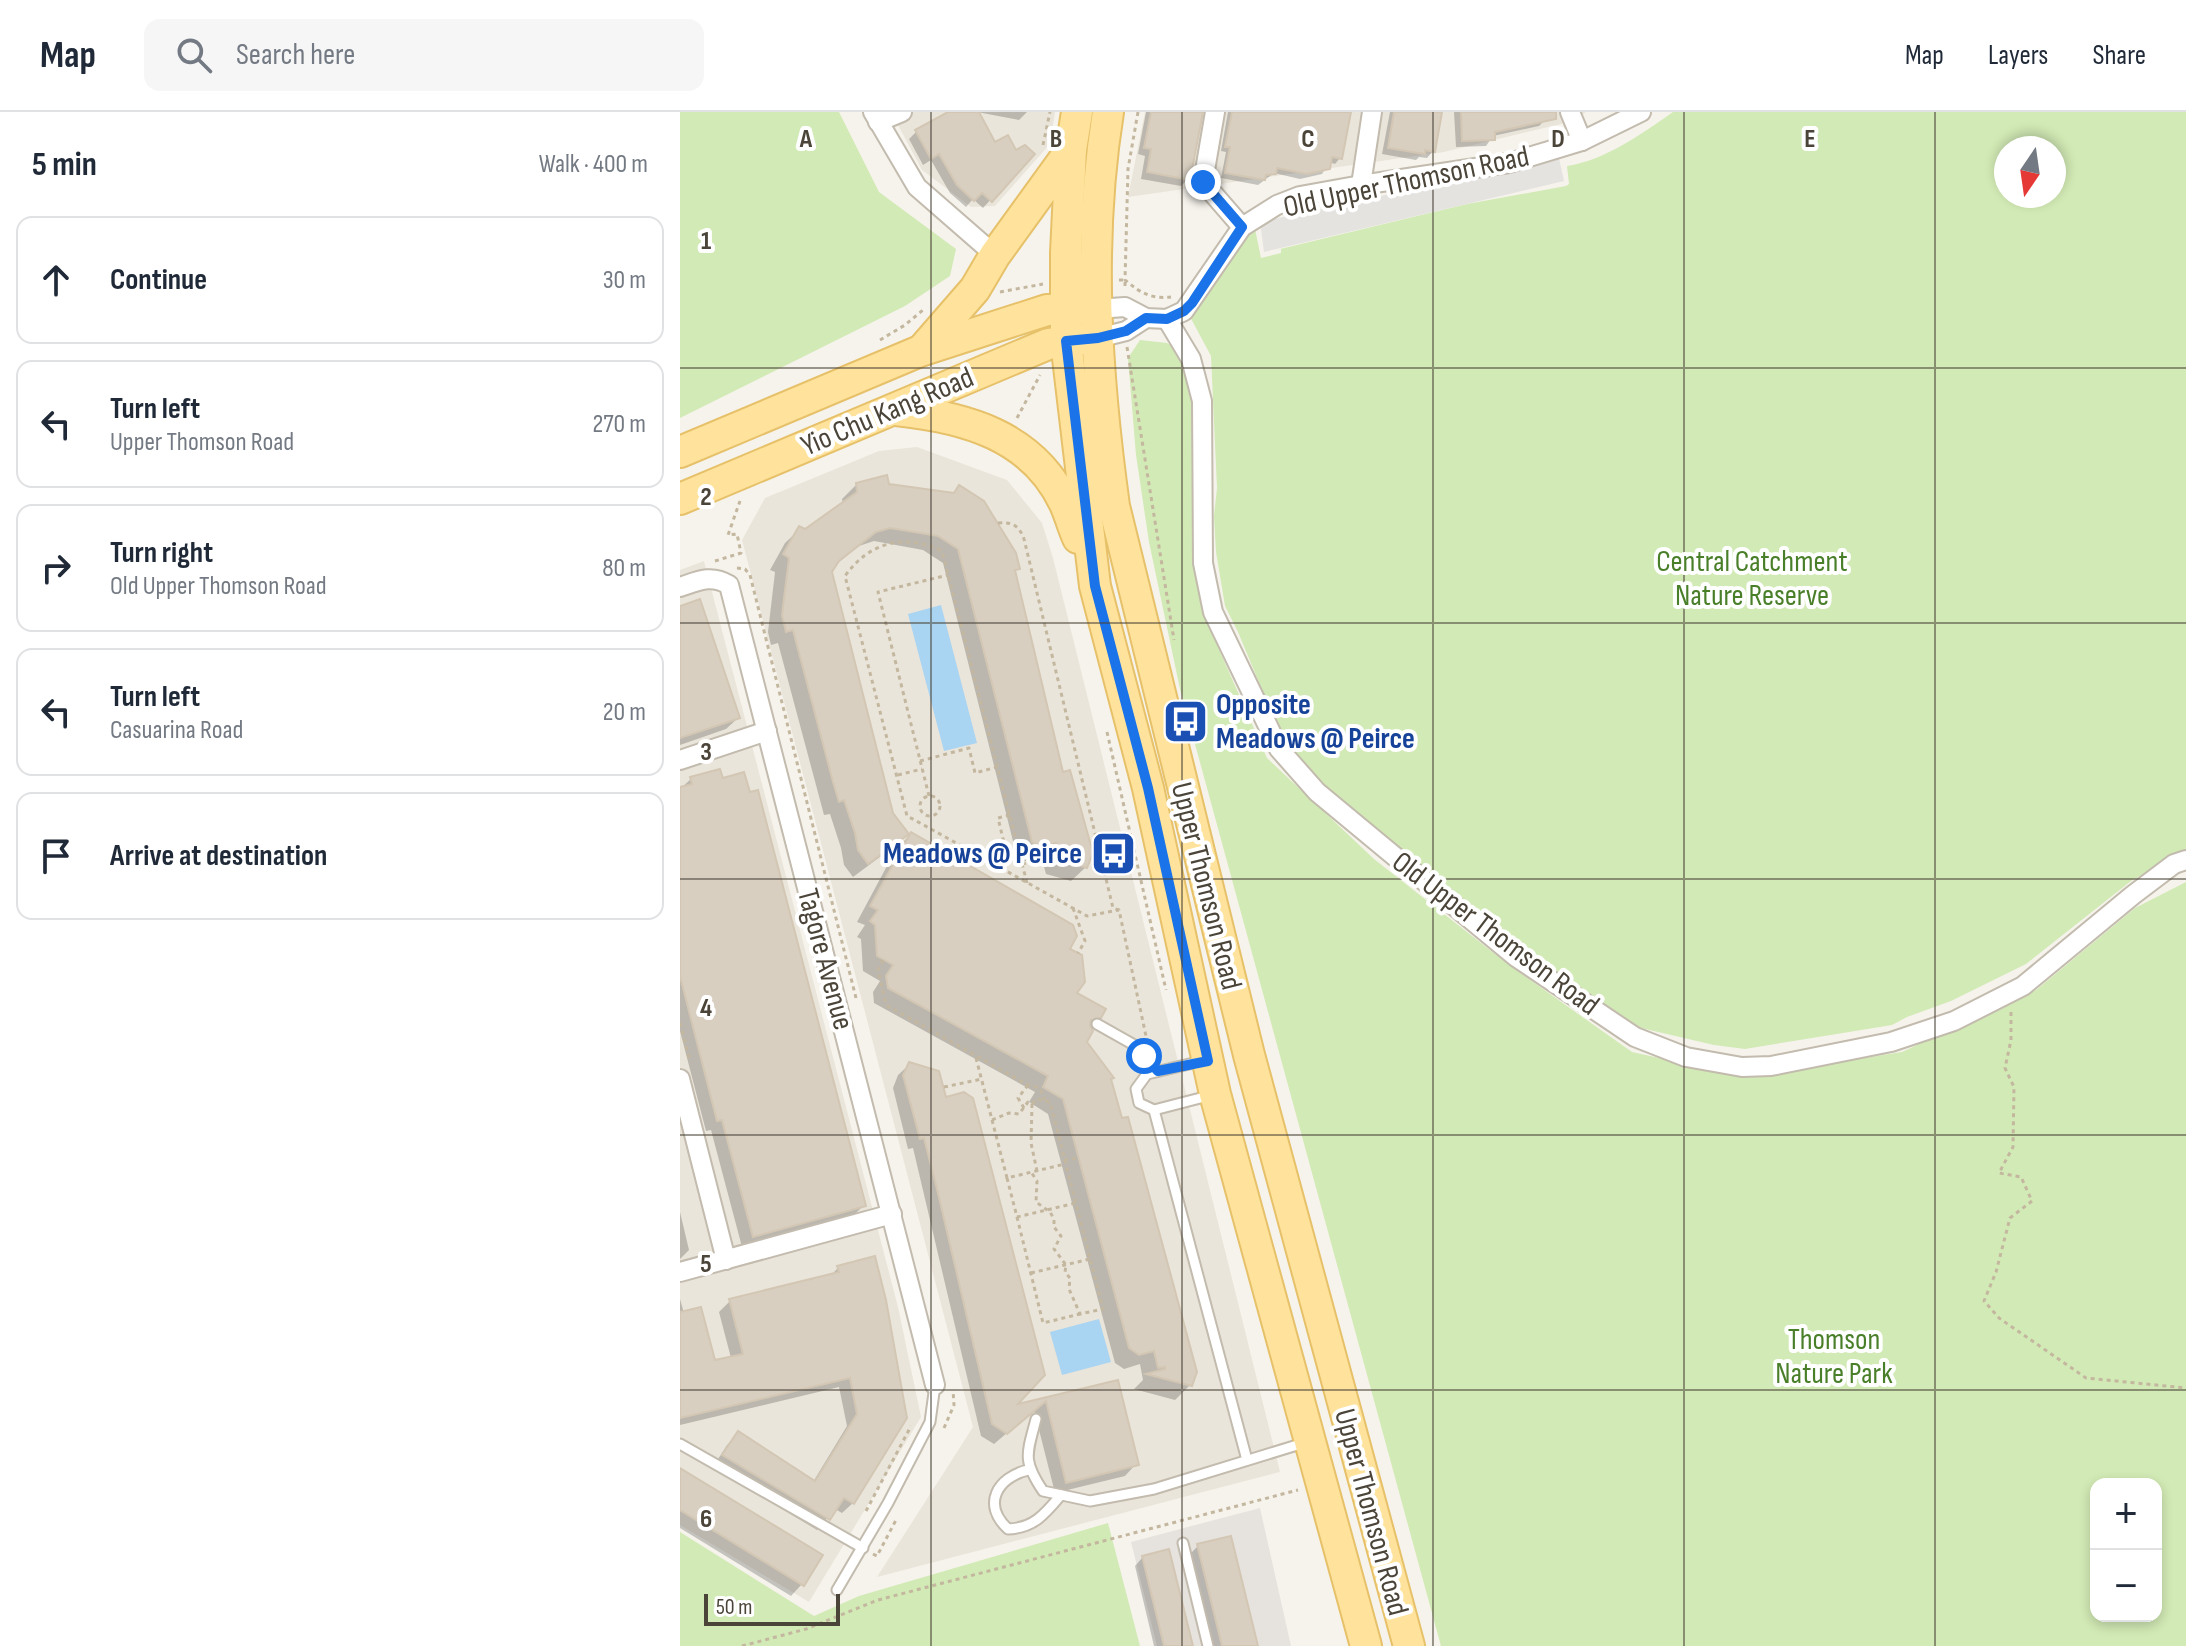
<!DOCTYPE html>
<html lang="en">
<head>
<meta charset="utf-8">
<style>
  :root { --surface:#fff; --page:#f6f6f7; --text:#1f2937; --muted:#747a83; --line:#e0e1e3 }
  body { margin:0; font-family:"Sofia Sans Condensed",sans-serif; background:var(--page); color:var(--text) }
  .controls { position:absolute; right:24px; bottom:24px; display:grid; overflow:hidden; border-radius:16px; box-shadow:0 4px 12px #0003 }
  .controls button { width:72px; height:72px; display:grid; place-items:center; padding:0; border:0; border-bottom:2px solid var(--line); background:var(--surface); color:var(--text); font:40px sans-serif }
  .compass { position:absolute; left:1314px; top:24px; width:72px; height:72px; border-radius:50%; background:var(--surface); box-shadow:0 4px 12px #0003; rotate:193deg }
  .scale { position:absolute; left:24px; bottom:20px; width:136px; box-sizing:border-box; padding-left:8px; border:4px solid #4b4439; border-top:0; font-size:22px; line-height:28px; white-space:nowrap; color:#4b4439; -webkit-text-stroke:6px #fff; paint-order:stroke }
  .stop { position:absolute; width:24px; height:24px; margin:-18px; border:6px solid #1a73e8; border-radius:50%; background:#fff }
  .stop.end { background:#1a73e8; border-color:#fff; box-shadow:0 2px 8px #0008 }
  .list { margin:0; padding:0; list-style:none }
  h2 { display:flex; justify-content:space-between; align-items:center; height:104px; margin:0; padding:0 32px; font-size:34px }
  h2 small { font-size:26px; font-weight:400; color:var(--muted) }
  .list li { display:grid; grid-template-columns:52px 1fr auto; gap:24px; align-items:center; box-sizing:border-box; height:128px; margin:0 16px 16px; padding:0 16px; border:2px solid var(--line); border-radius:16px }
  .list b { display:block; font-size:30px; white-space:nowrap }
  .list p { margin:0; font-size:26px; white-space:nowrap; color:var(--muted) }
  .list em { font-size:26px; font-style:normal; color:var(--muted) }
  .icon { flex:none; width:44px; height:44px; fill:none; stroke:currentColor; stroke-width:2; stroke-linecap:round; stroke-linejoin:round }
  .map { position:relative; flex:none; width:1506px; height:1534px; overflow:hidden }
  header { display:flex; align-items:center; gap:48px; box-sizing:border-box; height:112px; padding:0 40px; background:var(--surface); border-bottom:2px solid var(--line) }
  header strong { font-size:38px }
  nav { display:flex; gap:44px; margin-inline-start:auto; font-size:28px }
  .search { width:560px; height:72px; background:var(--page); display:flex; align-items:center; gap:20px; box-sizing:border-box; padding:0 28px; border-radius:16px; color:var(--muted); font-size:30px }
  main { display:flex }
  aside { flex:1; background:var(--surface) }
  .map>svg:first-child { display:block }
  .residential { fill:#eae5da }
  .industrial { fill:#e6e2dd }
  .green { fill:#d2eab5; fill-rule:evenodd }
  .parking { fill:#e5e3e0 }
  .water { fill:#a9d4f2 }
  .shadow { fill:#0003 }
  .building { fill:#d8cfc1; stroke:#d3c7b4; stroke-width:2 }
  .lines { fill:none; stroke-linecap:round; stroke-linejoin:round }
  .service-casing { stroke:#c2bbae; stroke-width:13 }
  .minor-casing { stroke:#c2bbae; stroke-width:22 }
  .primary-casing { stroke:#e6c16a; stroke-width:34 }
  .path { stroke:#c4b79f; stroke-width:3; stroke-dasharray:4 4; stroke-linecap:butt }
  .service { stroke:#fff; stroke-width:9 }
  .minor { stroke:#fff; stroke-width:18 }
  .primary { stroke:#ffe39c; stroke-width:30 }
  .route { stroke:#1a73e8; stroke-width:10 }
  .grid { fill:none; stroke:#4b4439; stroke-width:2; stroke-opacity:0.55 }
  .labels { text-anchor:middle; stroke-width:8; stroke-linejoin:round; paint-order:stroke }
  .street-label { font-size:30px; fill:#4b4439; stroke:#fff }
  .park-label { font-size:30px; fill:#4a7f2a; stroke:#fff }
  .transit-label { font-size:30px; font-weight:bold; fill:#164399; stroke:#fff; text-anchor:start }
  .grid-label { font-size:26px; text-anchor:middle; font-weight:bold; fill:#4b4439; stroke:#fff; stroke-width:8; stroke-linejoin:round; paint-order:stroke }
</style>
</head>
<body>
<header>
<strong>Map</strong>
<div class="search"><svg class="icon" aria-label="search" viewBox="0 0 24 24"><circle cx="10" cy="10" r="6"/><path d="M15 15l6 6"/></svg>Search here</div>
<nav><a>Map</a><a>Layers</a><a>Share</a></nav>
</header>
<main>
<aside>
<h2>5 min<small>Walk · 400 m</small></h2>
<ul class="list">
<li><svg class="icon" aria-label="ahead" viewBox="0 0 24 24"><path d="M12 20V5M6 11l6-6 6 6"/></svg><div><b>Continue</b></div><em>30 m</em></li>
<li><svg class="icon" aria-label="left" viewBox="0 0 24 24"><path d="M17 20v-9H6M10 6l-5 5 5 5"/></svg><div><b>Turn left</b><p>Upper Thomson Road</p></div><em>270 m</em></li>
<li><svg class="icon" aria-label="right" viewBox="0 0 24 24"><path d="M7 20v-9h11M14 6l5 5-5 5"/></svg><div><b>Turn right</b><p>Old Upper Thomson Road</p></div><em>80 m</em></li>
<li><svg class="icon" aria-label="left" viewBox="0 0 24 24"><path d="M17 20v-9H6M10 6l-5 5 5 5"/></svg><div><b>Turn left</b><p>Casuarina Road</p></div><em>20 m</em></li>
<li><svg class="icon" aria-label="arrive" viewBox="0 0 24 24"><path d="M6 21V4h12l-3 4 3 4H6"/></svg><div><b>Arrive at destination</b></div></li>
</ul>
</aside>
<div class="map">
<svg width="1506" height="1534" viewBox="0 0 1506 1534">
  <rect width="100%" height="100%" fill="#f6f3ec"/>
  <!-- residential -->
  <g class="residential">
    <polygon points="211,0 375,0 370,32 315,94 291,95 242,58"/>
    <polygon points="465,0 906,0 889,10 764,40 448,85"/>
    <polygon points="237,335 327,368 362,411 373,446 600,1360 197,1465 293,1315 62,428 85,386 199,339"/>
    <polygon points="24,449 218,1195 241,1305 129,1490 0,1413 0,458"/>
  </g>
  <!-- industrial -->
  <polygon class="industrial" points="580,1396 611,1534 477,1534 451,1430"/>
  <!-- green -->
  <g class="green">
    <polygon points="0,0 159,0 199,80 276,137 270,164 225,194 0,306"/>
    <path d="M 993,0 L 1506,0 L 1506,738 L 1451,769 L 1346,852 L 1271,889 L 1227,905 L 1212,913 L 1065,937 L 1034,933 L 961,916 L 900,879 L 833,831 L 610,645 L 558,520 L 545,494 L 536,440 L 534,404 L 537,376 L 531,244 L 508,201 L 574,112 L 581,146 L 601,141 L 601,137 L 592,139 L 787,92 L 886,74 L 889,72 L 887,54 C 926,48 961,22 993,0 ZM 1326,36 L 1374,36 L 1374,84 L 1326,84 Z"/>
    <path d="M 460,228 L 487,231 L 509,245 L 522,499 L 587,646 L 694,747 L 829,853 L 952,940 L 1065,965 L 1222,940 L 1356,878 L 1455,796 L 1506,770 L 1506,1534 L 761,1534 L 500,577 L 469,430 L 456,343 L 448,246 ZM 1416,1372 L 1476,1372 L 1476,1504 L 1416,1504 Z"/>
    <polygon points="428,1411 460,1534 0,1534 0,1420 134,1504 179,1484"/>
  </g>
  <!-- parking -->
  <polygon class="parking" points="879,46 884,69 584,140 580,110"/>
  <!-- water -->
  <g class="water">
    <polygon points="261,493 297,631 264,639 228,502"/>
    <polygon points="419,1207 431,1250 382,1263 370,1220"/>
  </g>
  <!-- shadow -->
  <g class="shadow">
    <polygon points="272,0 297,0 315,33 335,41 352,42 303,96 293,87 286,95 270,81 251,48 243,53 229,27 236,20"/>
    <polygon points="297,0 347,0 339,8"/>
    <polygon points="466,0 521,0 508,67 501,74 461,67 465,44 458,42"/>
    <polygon points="548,0 669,0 660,46 655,52 649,50 642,62 620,67 594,61 578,73 541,66 546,40 541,39"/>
    <polygon points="710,0 760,0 753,39 747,46 739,45 736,48 702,42"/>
    <polygon points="774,0 864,0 865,8 859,14 813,24 806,34 776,35"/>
    <polygon points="177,372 208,374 338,456 333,461 406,755 391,769 366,762 361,744 345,749 337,745 263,451 243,438 194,429 179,434 154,454 150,460 211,702 226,721 212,736 173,765 164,753 161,736 150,702 144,703 98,531 91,533 88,520 95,460 90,458 105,431 120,417 126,420 163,393 162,387"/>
    <polygon points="0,497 58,606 46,617 0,633"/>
    <polygon points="11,667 184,1093 173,1104 62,1135 31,1018 26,1019 0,919 0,677"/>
    <polygon points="231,722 387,838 394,882 419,904 409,915 404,930 429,967 510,1273 495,1288 454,1277 463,1268 460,1252 444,1257 435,1251 368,1002 349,990 355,980 194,891 193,880 200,869 183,859 181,827 177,825 185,813 177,810 216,737"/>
    <polygon points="230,952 265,987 332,1296 437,1271 456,1352 445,1364 375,1381 354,1298 314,1332 301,1324 233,1036 228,1037 213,976 218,963"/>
    <polygon points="0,1100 9,1138 0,1147"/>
    <polygon points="194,1147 173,1391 162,1401 155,1397 137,1418 33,1355 47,1333 58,1322 133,1370 167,1314 159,1275 0,1313 0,1187 4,1201 33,1251 51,1246 39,1200 50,1189 150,1164 158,1156"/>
    <polygon points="0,1358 122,1472 111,1484 0,1416"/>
    <polygon points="518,1434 576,1534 532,1534 510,1442"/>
    <polygon points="463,1445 511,1534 474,1534 455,1454"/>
  </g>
  <!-- building -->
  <g class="building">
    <polygon points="268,0 299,0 315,30 328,23 336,38 345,33 355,42 312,90 302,81 294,89 277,73 259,42 251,47 235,18"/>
    <polygon points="471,0 523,0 510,68 467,60 471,37 464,36"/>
    <polygon points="552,0 671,0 662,47 652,45 650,57 627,62 597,56 596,62 586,63 585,68 545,61 550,35 545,35"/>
    <polygon points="714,0 762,0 755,40 745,38 745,42 708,36"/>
    <polygon points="781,0 876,0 876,7 815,20 815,28 782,29"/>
    <polygon points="207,363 209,372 274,381 279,373 304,389 336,441 340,457 335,458 383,660 390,658 413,741 407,756 380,747 376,731 361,735 352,730 278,437 258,424 210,416 196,420 159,449 152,460 213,701 229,722 188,752 178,738 175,721 164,688 159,690 153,670 113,518 106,520 102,503 109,446 103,442 119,414 125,417 177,380 176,371"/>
    <polygon points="20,487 60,606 0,626 0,494"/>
    <polygon points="40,657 43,666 64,660 70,680 78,678 186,1094 73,1125 42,1008 37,1009 0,864 0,675 12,672 10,665"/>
    <polygon points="231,720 393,813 397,824 390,837 402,843 405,870 397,881 426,897 421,906 411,908 410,913 413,919 407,930 434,966 431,967 442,1006 448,1005 517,1260 512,1274 466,1262 485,1257 485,1255 478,1256 474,1239 459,1243 449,1236 383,987 363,975 368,964 208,876 206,864 213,853 197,844 195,813 190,809 198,798 190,794"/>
    <polygon points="229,950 259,959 266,985 284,980 293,986 365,1263 338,1292 438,1268 459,1353 386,1371 366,1289 327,1322 312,1312 257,1077 244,1026 240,1027 223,963"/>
    <polygon points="195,1144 206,1188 227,1306 174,1392 164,1386 150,1408 42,1343 58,1319 135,1369 177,1302 170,1266 0,1306 0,1200 21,1195 35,1248 63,1242 49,1187 159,1160 157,1154"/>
    <polygon points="0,1356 143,1443 124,1474 0,1398"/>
    <polygon points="551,1424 578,1534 542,1534 517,1432"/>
    <polygon points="489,1437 513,1534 484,1534 462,1444"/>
  </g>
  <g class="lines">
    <defs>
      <g id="service">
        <polyline points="417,912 456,934 478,959"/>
        <polyline points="522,949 467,962 456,977 459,991 474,998 532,983"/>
        <polyline points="474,998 567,1348"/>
        <path d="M 356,1307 C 347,1342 342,1348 363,1379 L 410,1389 L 474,1377 L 627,1330"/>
        <polyline points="0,1332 183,1436"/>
        <path d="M 348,1358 C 318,1365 301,1392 328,1417 C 354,1416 365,1402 381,1383"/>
        <polyline points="503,1431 528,1534"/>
        <polyline points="157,1478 208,1391 250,1310 255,1273"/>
      </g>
      <g id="minor">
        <polyline points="193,0 237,75 315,143"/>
        <polyline points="535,0 523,70 562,115"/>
        <polyline points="890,0 902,29"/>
        <polyline points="198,10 222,0"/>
        <polyline points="681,73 692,0"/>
        <polyline points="417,197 445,195 466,206 487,207 504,199 562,115 597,93 620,84 681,73 829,51 902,29 961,0"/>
        <polyline points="487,207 511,247 522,289 523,451 533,500 599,637 637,680 836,845 955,925 1006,945 1062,955 1091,954 1211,930 1274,909 1343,874 1453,783 1494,752 1506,748"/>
        <polyline points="418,226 446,219 466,206"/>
        <path d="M 0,475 C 18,469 31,462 49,473 L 255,1273"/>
        <polyline points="0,648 87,619"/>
        <polyline points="0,967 46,1148"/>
        <polyline points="0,1160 212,1102"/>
      </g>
      <g id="primary">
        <polyline points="397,0 391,38 386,141 386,229 415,474 468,676 535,982 686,1534"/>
        <path d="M 428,0 C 407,130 416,264 434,394 L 569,943 L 729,1534"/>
        <polyline points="242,238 295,177 315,143 391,38"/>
        <path d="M 216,298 C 284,305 353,323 385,392 C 390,403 393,415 398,426"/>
        <polyline points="0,340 240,239 367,198 403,197"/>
        <polyline points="0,387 368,232 404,227"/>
      </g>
    </defs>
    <!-- service casing -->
    <use href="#service" class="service-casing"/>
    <!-- minor casing -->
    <use href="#minor" class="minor-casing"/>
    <!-- primary casing -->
    <use href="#primary" class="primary-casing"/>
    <!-- path -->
    <g class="path">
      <path d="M 458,0 L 448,57 L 445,168 C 461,181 470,187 491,185"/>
      <polyline points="363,33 370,0"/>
      <polyline points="439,168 445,168 445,178"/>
      <polyline points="320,180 363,172"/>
      <polyline points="200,228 225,213 243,198"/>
      <polyline points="447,235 494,528"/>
      <polyline points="337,306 360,263"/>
      <path d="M 318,411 C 332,410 339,413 344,427 L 433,796 L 439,798 L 466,924"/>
      <polyline points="35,449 61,441 57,422 48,423 60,389"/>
      <polyline points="57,456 65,457 70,463 176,886"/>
      <polyline points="427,620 486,878"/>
      <polyline points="240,649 289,636 295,661 317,655"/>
      <polyline points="218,663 242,657"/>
      <polyline points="249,684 198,480 268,463"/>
      <circle cx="250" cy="694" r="10"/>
      <polyline points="311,749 324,731 318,706 330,703"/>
      <polyline points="342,752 379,742"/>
      <path d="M 347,771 L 262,439 C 225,421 189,430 165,464 L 227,704 L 242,712 L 407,804 L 439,798"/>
      <polyline points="393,796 405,829 398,841"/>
      <polyline points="203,848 198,858 206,893 348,973 360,976 365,988"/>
      <polyline points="1331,900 1331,928 1325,956 1334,975 1333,1035 1319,1061 1341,1065 1352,1089 1330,1106 1316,1160 1304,1189 1319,1206 1406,1266 1506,1276"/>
      <polyline points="0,911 10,950"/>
      <polyline points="296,946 327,1066 385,1052"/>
      <polyline points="264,975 302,967"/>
      <polyline points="352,992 351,1031 357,1059"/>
      <polyline points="344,996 338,986 348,973"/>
      <polyline points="312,1008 329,1001 339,1002 348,990 352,992 357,987 370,990 423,1197 400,1202 389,1177 390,1166 385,1160 386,1153 374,1137 381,1124 374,1115 374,1107 370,1100 356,1090 357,1069 351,1060"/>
      <polyline points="384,1048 398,1046"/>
      <polyline points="327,1066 337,1105 396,1091"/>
      <polyline points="337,1105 363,1211 400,1202"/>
      <polyline points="351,1161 410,1147"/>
      <polyline points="264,1316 274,1293 273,1278"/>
      <polyline points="186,1399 231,1314"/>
      <polyline points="193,1442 197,1444 216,1408"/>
      <polyline points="62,1534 126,1517 198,1488 618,1378"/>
    </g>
    <!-- service -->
    <use href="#service" class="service"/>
    <!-- minor -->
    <use href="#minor" class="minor"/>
    <!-- primary -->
    <use href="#primary" class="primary"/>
  </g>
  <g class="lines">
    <!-- route -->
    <polyline class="route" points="464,944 478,959 528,949 468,676 415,474 386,229 418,226 446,219 466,206 487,207 504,199 512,191 562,115 523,70"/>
  </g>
  <!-- grid -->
  <path class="grid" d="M 251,0 L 251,1534M 502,0 L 502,1534M 753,0 L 753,1534M 1004,0 L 1004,1534M 1255,0 L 1255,1534M 0,256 L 1506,256M 0,511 L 1506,511M 0,767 L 1506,767M 0,1023 L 1506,1023M 0,1278 L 1506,1278"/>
  <!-- icons -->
  <defs>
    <symbol id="bus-square" viewBox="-11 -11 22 22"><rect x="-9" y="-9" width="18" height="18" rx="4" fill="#1a4fb4" stroke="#fff"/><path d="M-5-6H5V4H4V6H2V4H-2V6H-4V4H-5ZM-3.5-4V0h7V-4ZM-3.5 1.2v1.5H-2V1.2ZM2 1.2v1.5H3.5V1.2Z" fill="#fff"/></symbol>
  </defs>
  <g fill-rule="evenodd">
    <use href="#bus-square" x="480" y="584" width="51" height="51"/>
    <use href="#bus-square" x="408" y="716" width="51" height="51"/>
  </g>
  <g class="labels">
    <!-- street labels -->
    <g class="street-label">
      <text transform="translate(726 69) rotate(-12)" y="10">Old Upper Thomson Road</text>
      <text transform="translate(207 299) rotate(-23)" y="10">Yio Chu Kang Road</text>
      <text transform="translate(527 774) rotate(76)" y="10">Upper Thomson Road</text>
      <text transform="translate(816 821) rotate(37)" y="10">Old Upper Thomson Road</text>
      <text transform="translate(146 847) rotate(75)" y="10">Tagore Avenue</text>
      <text transform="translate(692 1400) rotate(75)" y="10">Upper Thomson Road</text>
    </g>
    <!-- park labels -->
    <g class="park-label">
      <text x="1072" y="459">Central Catchment<tspan x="1072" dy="34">Nature Reserve</tspan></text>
      <text x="1154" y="1237">Thomson<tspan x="1154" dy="34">Nature Park</tspan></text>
    </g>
    <!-- transit labels -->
    <g class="transit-label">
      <text x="536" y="602">Opposite<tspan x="536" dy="34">Meadows @ Peirce</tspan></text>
      <text x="402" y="751" text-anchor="end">Meadows @ Peirce</text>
    </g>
  </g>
  <g class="grid-label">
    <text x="126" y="35">A</text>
    <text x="376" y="35">B</text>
    <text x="628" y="35">C</text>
    <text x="878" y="35">D</text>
    <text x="1130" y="35">E</text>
    <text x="26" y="137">1</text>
    <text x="26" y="393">2</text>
    <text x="26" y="648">3</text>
    <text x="26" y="904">4</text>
    <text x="26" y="1160">5</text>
    <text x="26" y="1415">6</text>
  </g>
</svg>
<div class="controls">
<button>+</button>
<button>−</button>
</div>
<svg class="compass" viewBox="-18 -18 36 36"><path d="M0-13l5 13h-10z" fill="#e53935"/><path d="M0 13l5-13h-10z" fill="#747a83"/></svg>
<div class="scale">50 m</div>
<div class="stop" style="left:464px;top:944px"></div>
<div class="stop end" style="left:523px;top:70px"></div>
</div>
</main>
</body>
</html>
